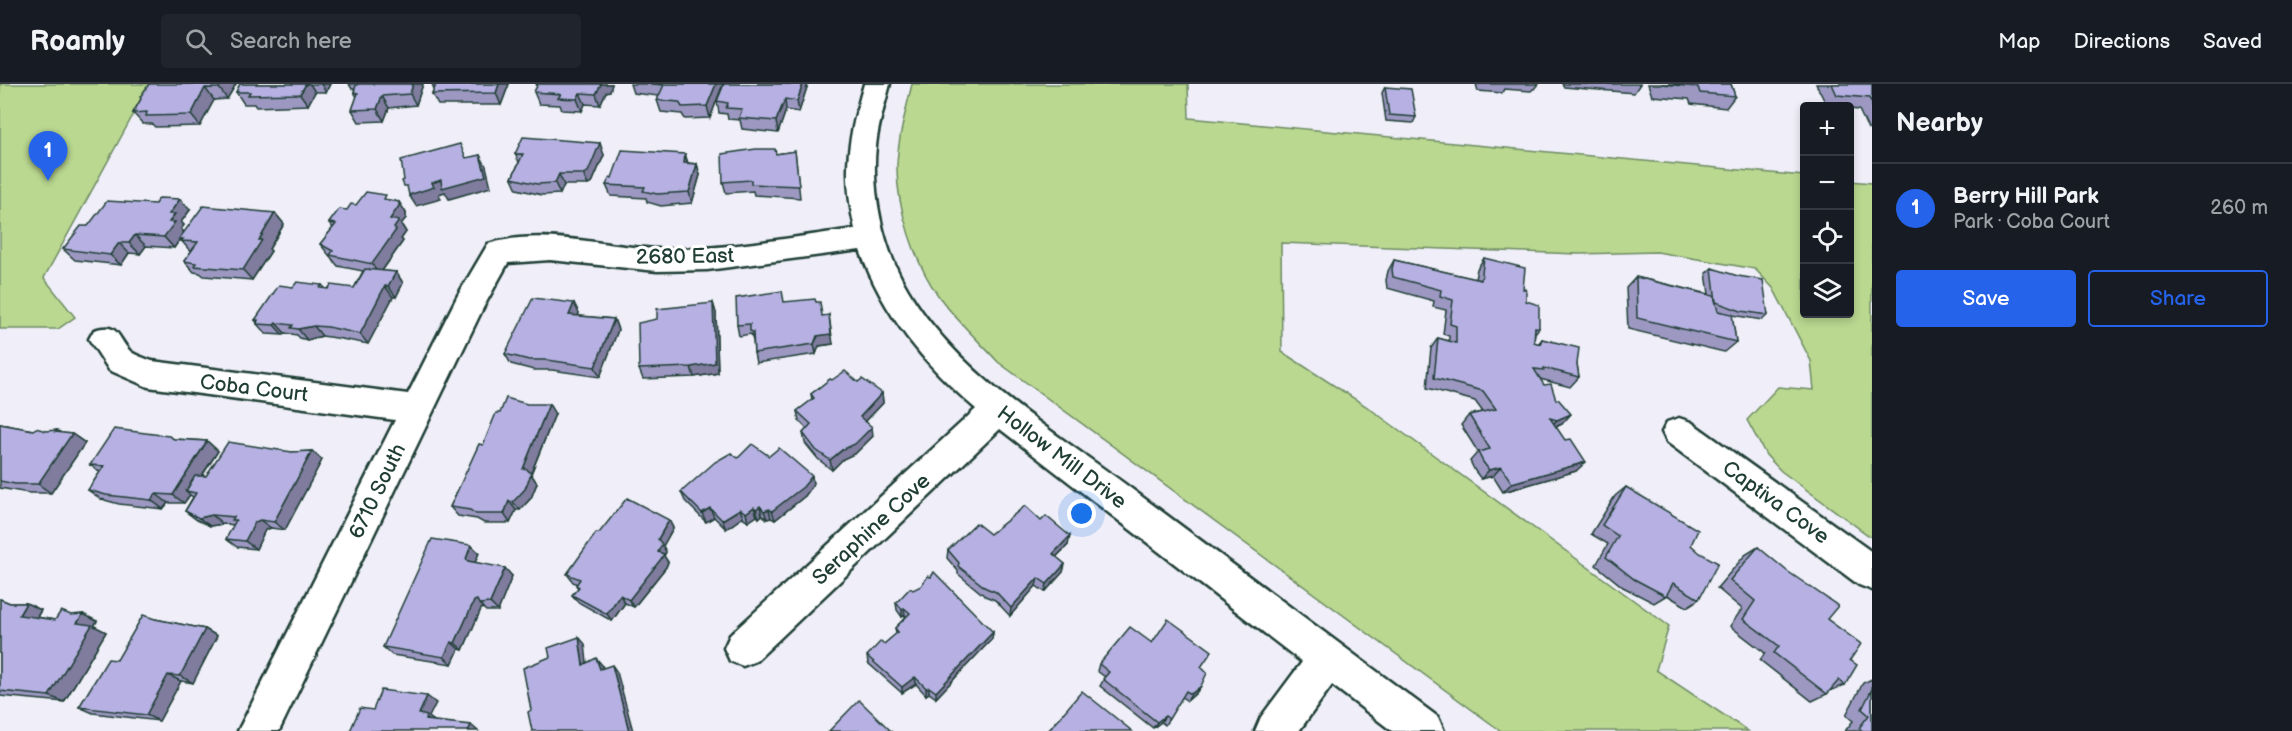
<!DOCTYPE html>
<html lang="en">
<head>
<meta charset="utf-8">
<style>
  :root { --surface:#171b24; --page:#20242c; --text:#f1f3f6; --muted:#9ea1a6; --line:#363941; --accent:#2563eb }
  body { margin:0; font-family:"Balsamiq Sans",sans-serif; background:var(--page); color:var(--text) }
  .controls { position:absolute; right:18px; top:18px; display:grid; overflow:hidden; border-radius:6px; box-shadow:0 3px 9px #0003 }
  .controls button { width:54px; height:54px; display:grid; place-items:center; padding:0; border:0; border-bottom:2px solid var(--line); background:var(--surface); color:var(--text); font:30px sans-serif }
  .you { position:absolute; left:1082px; top:430px; width:21px; height:21px; margin:-15px; border:4px solid #fff; border-radius:50%; background:#1a73e8; box-shadow:0 0 0 9px #1a73e833 }
  .badge { display:grid; place-items:center; width:39px; height:39px; border-radius:50%; background:var(--accent); color:#fff; font-size:20px; font-weight:700 }
  .pin { position:absolute; translate:-50% -50px; filter:drop-shadow(0 2px 3px #0008) }
  .pin::after { content:''; position:absolute; top:32px; width:21px; height:18px; background:inherit; clip-path:polygon(0 0,100% 0,50% 100%) }
  .list { margin:0; padding:0; list-style:none }
  h2 { display:flex; justify-content:space-between; align-items:center; height:78px; margin:0; padding:0 24px; font-size:26px }
  h2 small { font-size:20px; font-weight:400; color:var(--muted) }
  .list li { display:grid; grid-template-columns:39px 1fr auto; gap:18px; align-items:center; box-sizing:border-box; height:90px; padding:0 24px; border-top:2px solid var(--line) }
  .list b { display:block; font-size:22px; white-space:nowrap }
  .list p { margin:0; font-size:20px; white-space:nowrap; color:var(--muted) }
  .list em { font-size:20px; font-style:normal; color:var(--muted) }
  .actions { display:flex; gap:12px; padding:18px 24px }
  .actions a { flex:1; padding:14px 0; border:2px solid var(--accent); border-radius:6px; text-align:center; font-size:21px; color:var(--accent) }
  .actions .main { background:var(--accent); color:#fff }
  .icon { flex:none; width:33px; height:33px; fill:none; stroke:currentColor; stroke-width:2; stroke-linecap:round; stroke-linejoin:round }
  .map { position:relative; flex:none; width:1872px; height:647px; overflow:hidden }
  header { display:flex; align-items:center; gap:36px; box-sizing:border-box; height:84px; padding:0 30px; background:var(--surface); border-bottom:2px solid var(--line) }
  header strong { font-size:28px }
  nav { display:flex; gap:33px; margin-inline-start:auto; font-size:21px }
  .search { width:420px; height:54px; background:var(--page); display:flex; align-items:center; gap:15px; box-sizing:border-box; padding:0 21px; border-radius:6px; color:var(--muted); font-size:22px }
  main { display:flex }
  aside { flex:1; background:var(--surface) }
  .map>svg:first-child { display:block }
  .green { fill:#bad890; stroke:#6c8a62; stroke-width:1.5 }
  .lines { fill:none; stroke-linecap:round; stroke-linejoin:round }
  .street-casing { stroke:#1f3d34; stroke-width:5 }
  .street { fill:#fff; fill-rule:evenodd }
  .wall { fill:#9d98c2; stroke:#1f3d34; stroke-width:1.5 }
  .shaded-wall { fill:#7f7c9e; stroke:#1f3d34; stroke-width:1.5 }
  .building { fill:#b6b1e2; stroke:#1f3d34; stroke-width:1.5 }
  .labels { text-anchor:middle; stroke-width:6; stroke-linejoin:round; paint-order:stroke }
  .street-label { font-size:21px; fill:#1f3d34; stroke:#fff }
</style>
</head>
<body>
<header>
<strong>Roamly</strong>
<div class="search"><svg class="icon" aria-label="search" viewBox="0 0 24 24"><circle cx="10" cy="10" r="6"/><path d="M15 15l6 6"/></svg>Search here</div>
<nav><a>Map</a><a>Directions</a><a>Saved</a></nav>
</header>
<main>
<div class="map">
<svg width="1872" height="647" viewBox="0 0 1872 647">
  <rect width="100%" height="100%" fill="#f0eff9"/>
  <filter id="ink" filterUnits="userSpaceOnUse"><feTurbulence type="fractalNoise" baseFrequency=".0167" numOctaves="2"/><feDisplacementMap in="SourceGraphic" scale="12" xChannelSelector="R" yChannelSelector="G"/><feConvolveMatrix kernelMatrix="1 2 1 2 8 2 1 2 1" color-interpolation-filters="sRGB"/></filter>
  <g filter="url(#ink)">
    <!-- green -->
    <g class="green">
      <polygon points="0,0 150,0 44,194 75,233 58,245 0,245"/>
      <path d="M 912,0 L 1188,0 L 1189,34 L 1804,92 L 1804,230 L 1850,230 L 1850,97 L 1872,99 L 1872,454 L 1781,387 L 1766,371 L 1747,336 L 1778,303 L 1814,306 L 1811,277 L 1773,204 L 1755,185 L 1657,168 L 1578,170 L 1281,159 L 1282,268 L 1366,322 L 1669,542 L 1656,586 L 1748,647 L 1501,647 L 998,278 C 979,257 957,237 940,214 C 915,181 896,121 897,81 C 898,54 906,26 912,0 Z"/>
    </g>
    <g class="lines">
      <defs>
        <g id="street">
          <path d="M 864,0 L 890,0 C 885,20 878,41 876,62 C 871,109 883,165 908,206 C 959,292 1054,347 1133,406 C 1235,482 1336,557 1438,633 L 1444,647 L 1392,647 L 1332,601 L 1299,647 L 1255,647 L 1261,633 L 1302,578 L 1000,345 L 756,577 L 743,582 L 730,577 L 724,564 L 730,551 L 976,325 C 925,281 883,231 860,166 L 707,186 L 657,187 L 550,176 L 508,179 L 483,224 L 279,647 L 238,647 L 395,336 L 148,303 L 109,286 L 89,255 L 94,246 C 119,238 116,252 130,267 C 136,272 145,274 152,277 L 408,310 L 458,211 L 488,160 C 543,143 603,163 658,165 C 723,167 790,153 855,145 C 842,88 848,55 864,0 Z"/>
          <polygon points="1679,334 1691,338 1872,468 1872,506 1859,501 1667,358 1662,348 1667,338"/>
        </g>
      </defs>
      <!-- street casing -->
      <use href="#street" class="street-casing"/>
      <!-- street -->
      <use href="#street" class="street"/>
    </g>
    <!-- wall -->
    <g class="wall">
      <polygon points="236,0 227,15 214,16 200,42 155,43 152,40 143,40 133,29 141,15"/>
      <polygon points="240,0 330,0 326,8 315,8 308,21 256,23 254,20 244,20 236,8"/>
      <polygon points="349,0 423,0 416,21 389,24 384,37 359,38 352,26 357,13 354,8 355,5 352,5"/>
      <polygon points="432,0 509,0 501,21 438,21 432,10 434,5"/>
      <polygon points="536,0 612,0 610,7 606,8 600,21 585,20 582,27 562,26 560,21 539,20 534,8 537,2"/>
      <polygon points="630,0 723,0 710,34 685,35 682,30 661,28 657,16 659,12 633,9"/>
      <polygon points="724,0 808,0 799,28 786,26 778,49 742,45 740,36 728,35 727,30 719,29 717,17"/>
      <polygon points="1476,0 1538,0 1534,5 1533,5 1531,7 1504,5 1502,9 1478,7"/>
      <polygon points="1562,0 1640,0 1634,9 1564,3"/>
      <polygon points="1648,0 1731,0 1735,12 1726,24 1691,20 1689,15 1652,12"/>
      <polygon points="1816,0 1872,0 1872,46 1868,45 1859,26 1850,25 1850,22 1827,22"/>
      <polygon points="1385,3 1416,33 1413,39 1386,37 1382,9"/>
      <polygon points="795,67 800,114 754,111 753,107 726,109 723,98 776,70"/>
      <polygon points="515,70 604,71 592,99 588,101 564,101 560,110 542,111 517,105 512,94 519,78"/>
      <polygon points="685,70 688,79 697,80 700,91 692,119 661,122 647,118 646,114 611,112 606,101 612,94"/>
      <polygon points="389,116 399,118 406,129 406,134 401,140 406,148 401,155 403,157 382,187 396,188 403,199 396,213 393,213 368,260 336,254 322,252 307,256 300,254 297,251 285,249 283,251 266,250 257,240 257,239 255,236 293,203 322,201 326,205 354,204 363,187 338,182 320,160 333,144 329,139 356,121"/>
      <polygon points="190,126 181,138 184,141 181,145 184,148 275,129 284,140 269,165 271,167 252,196 204,192 200,189 194,188 184,177 191,168 180,155 174,164 146,162 140,170 129,169 121,181 75,176 63,165 88,142"/>
      <polygon points="1484,174 1523,205 1526,217 1539,244 1535,249 1534,258 1538,260 1542,255 1577,280 1579,293 1570,303 1540,295 1562,340 1556,343 1576,387 1503,408 1493,392 1481,395 1475,387 1470,377 1478,368 1461,341 1469,331 1483,328 1475,317 1427,304 1431,264 1438,254 1449,257 1449,252 1443,250 1446,226 1433,223 1434,217 1387,204 1386,196 1388,187 1394,176 1475,195 1477,185"/>
      <polygon points="1712,184 1768,231 1762,236 1732,231 1736,258 1724,268 1628,245 1626,204 1636,193 1709,210 1706,189"/>
      <polygon points="784,218 816,218 822,232 833,260 819,262 816,270 756,279 754,269 753,257 751,250 739,252 737,241"/>
      <polygon points="574,219 579,229 578,232 614,235 618,246 600,293 552,286 534,286 511,280 505,270"/>
      <polygon points="713,219 716,229 718,289 694,293 643,295 639,285"/>
      <polygon points="832,296 858,298 882,309 883,319 866,337 873,352 856,369 843,375 832,386 818,375 805,359 803,349 807,345 799,337 797,327 812,316 811,310"/>
      <polygon points="555,330 531,390 537,399 531,414 520,426 516,426 510,439 484,439 477,435 458,432 450,423 483,361"/>
      <polygon points="0,340 33,346 72,350 85,359 51,409 29,409 0,404"/>
      <polygon points="174,355 207,357 218,367 202,392 206,392 292,368 312,367 322,376 285,446 271,444 265,446 256,465 237,463 226,455 234,441 223,440 210,442 197,436 185,427 193,413 190,411 184,419 168,419 163,425 119,420 101,415 88,406 100,388 90,381"/>
      <polygon points="769,372 812,392 813,401 805,412 775,436 771,434 767,435 762,431 759,434 757,432 748,438 743,433 726,445 714,433 706,438 685,417 681,408 738,374"/>
      <polygon points="1626,403 1691,461 1699,515 1687,523 1667,511 1654,519 1623,503 1596,481 1608,460 1591,450 1615,412"/>
      <polygon points="669,436 673,444 663,462 666,468 664,472 668,478 666,483 634,523 625,519 612,537 578,518 572,511 578,504 576,501 577,500 573,498 567,490 599,449"/>
      <polygon points="1041,437 1068,461 1056,473 1065,480 1063,488 1045,508 1036,502 1010,532 995,516 985,512 958,490 958,487 947,474 948,466 990,450"/>
      <polygon points="471,461 479,469 475,478 512,492 498,527 486,527 483,524 481,525 463,566 459,565 452,580 392,571 383,563"/>
      <polygon points="1758,463 1827,535 1850,576 1845,601 1830,607 1827,610 1812,617 1760,576 1765,569 1730,542 1742,525 1717,504 1745,471"/>
      <polygon points="0,515 10,519 26,519 41,526 37,533 55,536 71,531 97,537 94,542 106,548 64,618 0,612"/>
      <polygon points="896,519 993,548 992,555 936,614 929,609 926,611 916,600 902,609 868,579 867,572 884,560 896,550 895,544 906,533 905,531 902,533 897,526"/>
      <polygon points="155,535 205,545 217,552 193,599 181,597 159,637 93,629 79,623 117,576"/>
      <polygon points="1152,559 1201,583 1201,602 1196,609 1187,617 1182,613 1165,641 1161,638 1153,644 1100,602 1105,593 1097,587 1099,580"/>
      <polygon points="1872,595 1872,647 1845,647 1853,637 1846,631 1863,599"/>
    </g>
    <!-- shaded-wall -->
    <g class="shaded-wall">
      <polygon points="221,0 236,0 227,15 219,4"/>
      <polygon points="306,0 310,0 315,8 308,21 300,10"/>
      <polygon points="321,0 330,0 326,8"/>
      <polygon points="413,0 423,0 416,21 410,10"/>
      <polygon points="499,0 509,0 501,21 496,9"/>
      <polygon points="601,0 612,0 610,7 606,8 600,21 596,10"/>
      <polygon points="716,0 723,0 710,34 707,22"/>
      <polygon points="803,0 808,0 799,28 797,17"/>
      <polygon points="205,4 214,16 200,42 191,31"/>
      <polygon points="580,9 585,20 582,27 577,15"/>
      <polygon points="382,12 389,24 384,37 377,25"/>
      <polygon points="785,15 786,26 778,49 776,37"/>
      <polygon points="600,59 604,71 592,99 588,101 583,90"/>
      <polygon points="685,70 688,81 684,79"/>
      <polygon points="480,71 486,82 491,103 449,115 445,108 439,110 441,115 416,122 409,111 432,99"/>
      <polygon points="697,80 700,91 692,119 689,108"/>
      <polygon points="559,90 564,101 560,110 555,99"/>
      <polygon points="180,115 190,126 181,138 184,141 181,145 184,149 174,164 164,153 169,138 169,130"/>
      <polygon points="399,118 406,129 406,134 401,140 406,148 401,155 403,157 379,191 372,180 390,135"/>
      <polygon points="275,129 284,140 269,165 271,167 252,196 243,186 259,156"/>
      <polygon points="135,151 146,162 140,170 129,159"/>
      <polygon points="119,159 129,169 121,181 110,171"/>
      <polygon points="396,188 403,199 396,213 388,202"/>
      <polygon points="385,202 393,213 368,260 360,250"/>
      <polygon points="574,219 579,229 574,241 569,231"/>
      <polygon points="713,219 716,229 718,289 694,293 691,283"/>
      <polygon points="829,231 833,260 819,262 816,270 814,260"/>
      <polygon points="614,235 618,246 600,293 595,283"/>
      <polygon points="276,239 285,249 283,251 274,241"/>
      <polygon points="314,242 322,252 307,256 298,245"/>
      <polygon points="882,309 883,319 861,342 860,333"/>
      <polygon points="549,320 555,330 529,394 523,385"/>
      <polygon points="1571,330 1562,340 1547,346 1557,336"/>
      <polygon points="872,343 873,352 856,369 843,375 832,386 830,376"/>
      <polygon points="57,346 69,354 72,350 85,359 51,409 38,400 55,348"/>
      <polygon points="207,357 218,367 191,408 186,407 190,411 184,419 173,411"/>
      <polygon points="312,367 322,376 285,446 274,438"/>
      <polygon points="1586,378 1576,387 1503,408 1512,399"/>
      <polygon points="1501,383 1493,392 1481,395 1489,386"/>
      <polygon points="531,390 537,399 531,414 520,426 513,418"/>
      <polygon points="812,392 813,401 805,412 775,436 772,427"/>
      <polygon points="156,410 168,419 163,425 151,416"/>
      <polygon points="509,417 516,426 510,439 504,430"/>
      <polygon points="760,422 762,431 759,434 756,425"/>
      <polygon points="754,423 757,432 748,438 746,429"/>
      <polygon points="710,424 714,433 706,438 702,429"/>
      <polygon points="740,425 743,433 726,445 722,436"/>
      <polygon points="769,425 771,434 767,435 764,427"/>
      <polygon points="212,431 223,440 210,442 199,434"/>
      <polygon points="260,436 271,444 265,446 256,465 245,457 255,438"/>
      <polygon points="669,436 673,444 663,462 666,468 664,472 668,478 666,483 634,523 629,516 658,468 658,455"/>
      <polygon points="1070,452 1068,461 1051,478 1053,470"/>
      <polygon points="471,461 479,469 473,483 466,475"/>
      <polygon points="1065,480 1063,488 1045,508 1047,500"/>
      <polygon points="505,484 512,492 498,527 490,519"/>
      <polygon points="1038,494 1036,502 1010,532 1011,524"/>
      <polygon points="620,511 625,519 612,537 607,530"/>
      <polygon points="477,516 483,524 481,525 463,566 455,559 474,517"/>
      <polygon points="26,519 41,526 34,538 19,531"/>
      <polygon points="904,524 905,531 902,533 902,525"/>
      <polygon points="83,530 97,537 94,542 106,548 64,618 49,612 77,539"/>
      <polygon points="205,545 217,552 193,599 180,592"/>
      <polygon points="993,548 992,555 936,614 936,608"/>
      <polygon points="579,553 585,560 588,588 583,581"/>
      <polygon points="451,558 459,565 452,580 444,573"/>
      <polygon points="596,574 602,581 606,592 600,585"/>
      <polygon points="612,581 617,588 633,647 629,647"/>
      <polygon points="168,591 181,597 159,637 146,631"/>
      <polygon points="915,593 916,600 902,609 902,603"/>
      <polygon points="1201,602 1196,609 1187,617 1191,610"/>
      <polygon points="929,603 929,609 926,611 926,604"/>
      <polygon points="427,612 436,619 429,633 436,638 435,642 419,630"/>
      <polygon points="1165,632 1161,638 1153,644 1157,638"/>
      <polygon points="471,641 478,647 468,647"/>
    </g>
    <!-- building -->
    <g class="building">
      <polygon points="149,0 221,0 219,4 205,4 191,31 146,32 147,28 133,29 141,15 140,13"/>
      <polygon points="240,0 306,0 300,10 248,11 250,8 236,8"/>
      <polygon points="359,0 413,0 410,10 382,12 377,25 352,26 358,9 354,8 356,1"/>
      <polygon points="432,0 499,0 496,9 432,10 436,1"/>
      <polygon points="538,0 601,0 596,10 580,9 577,15 558,14 561,10 534,8"/>
      <polygon points="652,0 716,0 707,22 682,23 679,18 657,16 664,1"/>
      <polygon points="724,0 803,0 797,17 785,15 776,37 739,34 742,25 726,24 728,19 717,17"/>
      <polygon points="1661,0 1731,0 1735,12 1700,9 1698,3"/>
      <polygon points="1832,0 1872,0 1872,19 1869,14 1837,11"/>
      <polygon points="1385,3 1411,5 1416,33 1389,31"/>
      <polygon points="523,53 600,59 588,88 583,90 559,90 555,99 537,100 512,94 523,70 515,70"/>
      <polygon points="460,60 466,74 480,71 486,92 442,104 441,96 432,99 434,103 409,111 407,102 404,102 402,97 404,96 401,76"/>
      <polygon points="756,65 775,65 776,70 795,67 799,102 751,100 751,96 723,98 722,70"/>
      <polygon points="622,66 685,70 684,79 697,80 689,108 657,110 643,107 645,103 606,101 610,93 612,94"/>
      <polygon points="366,108 386,111 384,115 399,118 399,122 390,135 399,137 394,144 396,146 372,180 330,171 333,167 320,160 336,140 329,139 339,125 347,126 351,120 356,121"/>
      <polygon points="159,114 180,115 169,130 175,130 169,138 175,138 164,153 135,151 129,159 119,159 110,171 63,165 81,142 88,142 107,117 155,120"/>
      <polygon points="203,122 275,129 259,156 262,156 243,186 194,182 196,179 184,177 198,158 181,157 183,155 179,155"/>
      <polygon points="1484,174 1525,184 1523,205 1526,205 1526,217 1539,221 1539,244 1535,243 1534,258 1540,260 1542,255 1579,264 1577,280 1579,293 1544,284 1544,286 1534,285 1544,301 1551,300 1556,316 1558,315 1571,330 1557,336 1550,334 1565,356 1571,355 1586,378 1512,399 1501,383 1489,386 1483,378 1478,368 1490,365 1469,331 1496,325 1483,307 1434,294 1438,254 1456,259 1456,242 1450,240 1453,216 1440,212 1441,206 1393,193 1392,185 1394,176 1481,196"/>
      <polygon points="1712,184 1738,192 1763,196 1768,231 1741,227 1716,218"/>
      <polygon points="365,185 396,188 388,202 385,202 360,250 328,243 314,242 298,245 291,244 293,241 276,239 274,241 257,240 258,236 255,236 279,201 293,203 297,198 322,201 320,204 328,205 331,201 354,204"/>
      <polygon points="1636,193 1714,212 1718,227 1732,230 1736,258 1637,234"/>
      <polygon points="782,207 784,218 815,215 816,218 820,218 822,232 829,231 831,250 817,252 814,260 754,269 753,248 750,247 750,240 737,241 736,214"/>
      <polygon points="533,214 574,219 569,231 614,235 595,283 547,276 529,276 505,270"/>
      <polygon points="713,219 715,279 691,283 639,285 638,239 657,235 657,225"/>
      <polygon points="845,287 858,298 862,295 882,309 860,333 872,343 855,360 842,366 830,376 816,366 803,349 811,340 797,327 814,314 811,310 830,295 832,296"/>
      <polygon points="506,314 527,320 549,320 523,385 527,385 531,390 525,405 513,418 509,417 504,430 476,430 470,426 450,423 479,360 483,361 496,329 500,329"/>
      <polygon points="0,340 33,346 36,344 46,347 57,346 55,348 72,350 38,400 15,400 0,397"/>
      <polygon points="114,345 169,352 174,355 207,357 173,411 156,410 151,416 106,411 88,406 104,382 90,381"/>
      <polygon points="228,358 292,368 312,367 274,438 260,436 255,438 245,457 226,455 236,436 232,436 234,433 212,431 199,434 185,427 196,409 186,407 195,392 206,392"/>
      <polygon points="752,360 769,372 779,364 812,392 803,403 772,427 769,425 764,427 760,422 756,425 754,423 746,429 740,425 722,436 710,424 702,429 681,408 715,378 731,369 738,374"/>
      <polygon points="1626,403 1698,446 1691,461 1700,469 1718,479 1699,515 1673,499 1666,512 1634,495 1606,473 1618,452 1602,441"/>
      <polygon points="627,414 669,436 658,455 662,460 658,468 664,470 661,475 629,516 620,511 607,530 572,511 579,503 576,501 580,495 567,490 596,449 599,449"/>
      <polygon points="1025,422 1041,437 1046,432 1070,452 1053,470 1065,480 1047,500 1038,494 1011,524 996,508 986,504 958,482 959,479 948,466 976,439 990,450"/>
      <polygon points="432,455 471,461 466,475 468,477 505,484 490,519 479,520 477,516 474,517 455,559 451,558 444,573 383,563"/>
      <polygon points="1758,463 1787,487 1838,522 1827,535 1861,560 1850,576 1857,581 1845,601 1839,596 1827,610 1774,569 1779,562 1743,535 1755,517 1730,496"/>
      <polygon points="934,488 993,548 936,608 929,603 926,604 915,593 902,603 867,572 881,557 884,560 898,548 895,544 910,529 904,524 902,525 896,519 910,504 913,506 921,502 928,492 931,493"/>
      <polygon points="0,515 10,519 26,519 19,531 55,536 61,527 71,531 83,530 77,539 92,541 49,612 0,607"/>
      <polygon points="143,531 155,535 205,545 180,592 168,591 146,631 79,623 108,575 117,576"/>
      <polygon points="1168,535 1212,567 1201,583 1207,589 1201,602 1191,610 1186,607 1169,635 1165,632 1157,638 1103,595 1109,588 1099,580 1130,543 1152,559"/>
      <polygon points="579,553 583,581 596,574 600,585 612,581 629,647 532,647 528,628 531,626 523,584 550,573 548,564"/>
      <polygon points="1872,605 1872,647 1863,647 1859,644 1869,631 1862,625"/>
      <polygon points="381,606 427,612 419,630 427,632 426,636 471,641 468,647 350,647 360,624 373,626"/>
      <polygon points="1082,607 1132,647 1048,647"/>
      <polygon points="859,616 891,647 829,647"/>
    </g>
  </g>
  <g class="labels">
    <!-- street labels -->
    <g class="street-label">
      <text transform="translate(685 172) rotate(-1)" y="7">2680 East</text>
      <text transform="translate(254 304) rotate(7)" y="7">Coba Court</text>
      <text transform="translate(1062 373) rotate(37)" y="7">Hollow Mill Drive</text>
      <text transform="translate(377 407) rotate(-64)" y="7">6710 South</text>
      <text transform="translate(1776 418) rotate(36)" y="7">Captiva Cove</text>
      <text transform="translate(871 445) rotate(-43)" y="7">Seraphine Cove</text>
    </g>
  </g>
</svg>
<div class="controls">
<button>+</button>
<button>−</button>
<button><svg class="icon" aria-label="locate" viewBox="0 0 24 24"><circle cx="12" cy="12" r="6"/><path d="M12 2v4M12 18v4M2 12h4M18 12h4"/></svg></button>
<button><svg class="icon" aria-label="layers" viewBox="0 0 24 24"><path d="M12 4l9 5-9 5-9-5zM3 14l9 5 9-5"/></svg></button>
</div>
<div class="you"></div>
<div class="pin badge" style="left:48px;top:97px">1</div>
</div>
<aside>
<h2>Nearby<small></small></h2>
<ul class="list">
<li><span class="badge">1</span><div><b>Berry Hill Park</b><p>Park · Coba Court</p></div><em>260 m</em></li>
</ul>
<div class="actions"><a class="main">Save</a><a>Share</a></div>
</aside>
</main>
</body>
</html>
